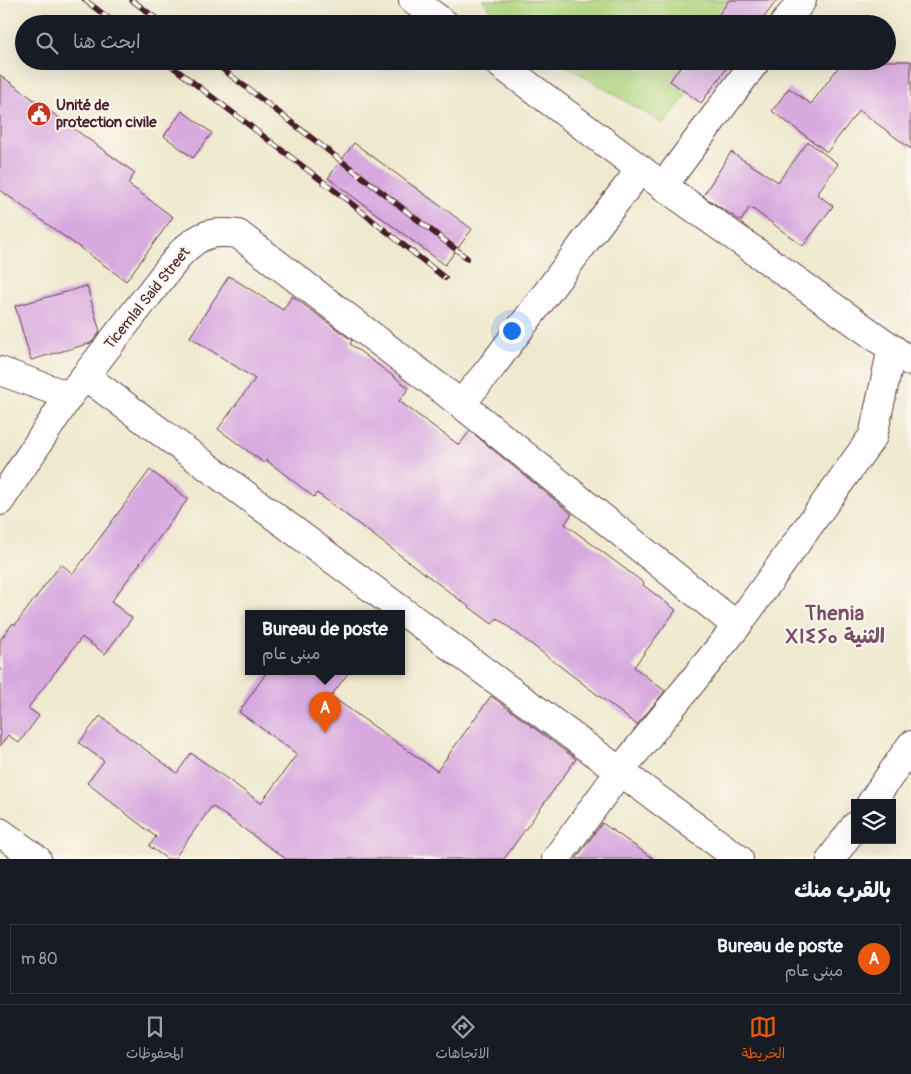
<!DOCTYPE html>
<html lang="ar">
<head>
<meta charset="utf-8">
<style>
  :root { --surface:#171b24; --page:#20242c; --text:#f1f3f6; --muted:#9ea1a6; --line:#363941; --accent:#ea580c }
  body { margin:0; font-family:Pangolin,"Playpen Sans Arabic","Noto Sans Tifinagh",sans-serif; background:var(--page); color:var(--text); direction:rtl }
  .controls { position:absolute; right:15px; bottom:15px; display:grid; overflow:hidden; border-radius:0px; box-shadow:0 5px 20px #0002 }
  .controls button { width:45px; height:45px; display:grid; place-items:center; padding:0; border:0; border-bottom:1px solid var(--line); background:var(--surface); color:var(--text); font:25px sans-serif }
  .you { position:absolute; left:511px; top:330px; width:18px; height:18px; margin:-12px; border:4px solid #fff; border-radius:50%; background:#1a73e8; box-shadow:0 0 0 8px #1a73e833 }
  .badge { display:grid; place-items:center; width:32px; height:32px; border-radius:50%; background:var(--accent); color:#fff; font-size:16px; font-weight:700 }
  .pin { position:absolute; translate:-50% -41px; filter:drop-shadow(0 1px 2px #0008) }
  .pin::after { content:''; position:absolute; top:26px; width:18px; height:15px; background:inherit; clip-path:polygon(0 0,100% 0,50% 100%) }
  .popup { position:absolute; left:245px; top:610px; width:160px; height:65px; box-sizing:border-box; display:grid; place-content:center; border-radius:0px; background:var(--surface); filter:drop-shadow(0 1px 4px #0005); font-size:16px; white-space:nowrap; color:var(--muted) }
  .popup b { font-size:19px; color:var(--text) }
  .popup::after { content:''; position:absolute; left:50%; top:100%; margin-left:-10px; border:10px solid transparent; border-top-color:var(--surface) }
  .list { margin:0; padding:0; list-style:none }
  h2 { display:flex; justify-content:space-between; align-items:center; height:65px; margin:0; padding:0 20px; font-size:21px }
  h2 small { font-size:16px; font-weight:400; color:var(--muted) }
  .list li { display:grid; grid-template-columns:32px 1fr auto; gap:15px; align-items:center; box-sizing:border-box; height:70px; margin:0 10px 10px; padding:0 10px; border:1px solid var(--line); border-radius:0px }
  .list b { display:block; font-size:19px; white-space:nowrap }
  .list p { margin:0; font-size:16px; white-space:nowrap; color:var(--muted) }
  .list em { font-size:16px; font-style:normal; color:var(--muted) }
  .icon { flex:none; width:28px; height:28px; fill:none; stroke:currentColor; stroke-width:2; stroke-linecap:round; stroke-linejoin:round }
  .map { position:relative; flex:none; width:911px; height:859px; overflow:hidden; direction:ltr }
  .search { position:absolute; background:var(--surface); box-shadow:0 5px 20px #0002; left:15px; right:15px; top:15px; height:55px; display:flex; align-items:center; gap:12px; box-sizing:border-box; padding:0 18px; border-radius:28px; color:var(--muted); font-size:19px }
  .sheet { height:145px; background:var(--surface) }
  nav { display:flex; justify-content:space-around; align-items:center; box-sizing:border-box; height:70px; border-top:1px solid var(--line); background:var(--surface); font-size:14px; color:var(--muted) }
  nav a { display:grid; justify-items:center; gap:2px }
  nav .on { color:var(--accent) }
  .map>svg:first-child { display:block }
  .green { fill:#b2d982; stroke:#7e7c56 }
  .building { fill:#d7a9df }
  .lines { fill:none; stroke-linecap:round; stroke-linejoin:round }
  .street-casing { stroke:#633d44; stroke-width:30 }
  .secondary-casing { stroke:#633d44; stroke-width:30 }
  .primary-casing { stroke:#633d44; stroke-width:30 }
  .street { stroke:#fff; stroke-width:28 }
  .secondary { stroke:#fff; stroke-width:28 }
  .primary { stroke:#fff; stroke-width:28 }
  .rail-casing { stroke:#4a1f2b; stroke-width:5.5 }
  .rail { stroke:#fbf7ec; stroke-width:4; stroke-dasharray:11; stroke-linecap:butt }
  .street-bridge-casing { stroke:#633d44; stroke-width:30; stroke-linecap:butt }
  .street-bridge { stroke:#fff; stroke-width:28 }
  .labels { text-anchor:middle; stroke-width:4; stroke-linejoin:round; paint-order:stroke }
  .poi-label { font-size:15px; font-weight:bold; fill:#4a1f2b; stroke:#fbf7ec; text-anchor:start }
  .street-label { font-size:15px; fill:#4a1f2b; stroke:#fbf7ec }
  .district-label { font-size:20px; font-weight:bold; letter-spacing:1px; fill:#7b4f6a; stroke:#fbf7ec }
</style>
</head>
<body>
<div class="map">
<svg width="911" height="859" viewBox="0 0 911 859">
  <rect width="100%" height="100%" fill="#fbf7ec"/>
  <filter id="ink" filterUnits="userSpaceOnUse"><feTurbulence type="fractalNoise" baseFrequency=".02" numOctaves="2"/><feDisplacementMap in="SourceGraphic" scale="10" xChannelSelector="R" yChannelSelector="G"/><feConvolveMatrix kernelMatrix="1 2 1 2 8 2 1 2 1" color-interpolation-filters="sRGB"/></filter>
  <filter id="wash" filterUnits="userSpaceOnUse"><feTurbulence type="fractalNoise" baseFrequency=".0096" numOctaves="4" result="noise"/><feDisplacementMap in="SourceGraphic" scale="20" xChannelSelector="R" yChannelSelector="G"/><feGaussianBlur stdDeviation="1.12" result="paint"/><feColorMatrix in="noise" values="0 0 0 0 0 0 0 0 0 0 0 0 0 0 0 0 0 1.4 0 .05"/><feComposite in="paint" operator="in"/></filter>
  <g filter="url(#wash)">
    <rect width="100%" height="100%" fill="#efe9cf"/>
    <!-- green -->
    <g class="green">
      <polygon points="482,0 759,0 741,24 506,24"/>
      <polygon points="559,61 712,61 664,124"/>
    </g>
    <g id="blocks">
      <!-- building -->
      <g class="building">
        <polygon points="729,0 777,0 759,24 712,24"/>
        <polygon points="684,61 732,61 701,103 670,81"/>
        <polygon points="843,61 911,61 911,149 859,110 827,152 772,111 789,88 811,104"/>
        <polygon points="0,75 135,173 128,184 173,217 126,281 0,190"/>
        <polygon points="182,111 212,133 193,158 164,136"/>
        <polygon points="808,142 838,164 817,194 833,206 803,246 750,207 741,221 703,196 731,152 778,182"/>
        <polygon points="354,143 472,229 445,265 328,178"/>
        <polygon points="229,276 283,310 292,296 350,339 352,341 350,344 409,388 399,401 459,445 470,431 572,514 565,524 644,583 643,585 676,610 634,667 665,691 637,725 497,618 492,624 317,493 314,497 266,460 264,463 218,429 255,379 190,337"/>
        <polygon points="87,286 100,332 91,343 31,360 15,306"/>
        <polygon points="150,470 188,499 111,602 132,618 105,654 82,637 28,708 39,716 19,743 8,735 0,746 0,640 13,623 15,625 61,564 73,574"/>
        <polygon points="267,672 349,672 331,696 437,771 491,696 576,759 504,859 286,859 212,806 174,859 167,859 149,846 156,837 87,783 104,761 79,743 100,716 177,773 191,753 261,803 297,754 239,712"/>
        <polygon points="602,823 654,859 576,859"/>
      </g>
    </g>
  </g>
  <g filter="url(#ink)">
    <use href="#blocks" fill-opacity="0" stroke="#633d44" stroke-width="1"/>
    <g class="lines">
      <defs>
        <g id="street">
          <polyline points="590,235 641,169"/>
          <polyline points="493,365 461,404 737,626"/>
          <polyline points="0,371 69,396"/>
          <polyline points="85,376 412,618 739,859"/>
          <polyline points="871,803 911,745"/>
          <polyline points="0,832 37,859"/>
          <polyline points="556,859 620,771 737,626 873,436 892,348"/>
          <polyline points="831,859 855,826"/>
        </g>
        <g id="secondary">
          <polyline points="784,24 802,0"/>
          <polyline points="663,186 756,61"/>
          <path d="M 0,501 L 69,396 L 85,376 L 181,253 C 200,234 211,231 238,234 L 461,404"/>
        </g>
        <g id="primary">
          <polyline points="413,0 445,24"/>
          <polyline points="496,61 663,186 911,362"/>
        </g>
      </defs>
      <!-- street casing -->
      <use href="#street" class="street-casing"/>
      <!-- secondary casing -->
      <use href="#secondary" class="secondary-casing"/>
      <!-- primary casing -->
      <use href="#primary" class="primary-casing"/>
      <!-- street -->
      <use href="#street" class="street"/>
      <!-- secondary -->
      <use href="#secondary" class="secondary"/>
      <!-- primary -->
      <use href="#primary" class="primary"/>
      <defs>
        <g id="rail">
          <polyline points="85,0 116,24"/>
          <polyline points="132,0 163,24"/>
          <polyline points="165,61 347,200 445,278"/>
          <polyline points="212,61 467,258"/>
        </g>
      </defs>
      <!-- rail casing -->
      <use href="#rail" class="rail-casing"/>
      <!-- rail -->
      <use href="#rail" class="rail"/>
      <defs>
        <polyline id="street-bridge" points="493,365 590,235"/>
      </defs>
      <!-- street-bridge casing -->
      <use href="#street-bridge" class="street-bridge-casing"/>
      <!-- street-bridge -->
      <use href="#street-bridge" class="street-bridge"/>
    </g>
  </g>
  <!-- icons -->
  <defs>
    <symbol id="civic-disc" viewBox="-11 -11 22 22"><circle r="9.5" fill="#c8321e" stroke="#fbf7ec"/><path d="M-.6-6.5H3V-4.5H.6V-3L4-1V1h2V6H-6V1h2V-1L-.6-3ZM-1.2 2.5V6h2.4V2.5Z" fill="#fff"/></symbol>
  </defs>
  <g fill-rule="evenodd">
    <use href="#civic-disc" x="25" y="100" width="28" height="28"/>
  </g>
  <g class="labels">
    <!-- poi labels -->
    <g class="poi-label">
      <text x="56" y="110">Unité de<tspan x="56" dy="17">protection civile</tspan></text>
    </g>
    <!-- street labels -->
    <g class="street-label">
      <text transform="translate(147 298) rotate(-51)" y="5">Ticemlal Said Street</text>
    </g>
    <!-- district labels -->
    <g class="district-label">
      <text x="835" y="620">Thenia<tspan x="835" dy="23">ⵝⵏⵉⵢⴰ الثنية</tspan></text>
    </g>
  </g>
</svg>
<div class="controls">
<button><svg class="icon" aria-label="layers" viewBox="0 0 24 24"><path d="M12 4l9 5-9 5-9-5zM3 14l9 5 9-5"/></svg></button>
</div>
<div class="you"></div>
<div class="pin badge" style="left:325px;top:733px">A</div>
<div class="popup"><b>Bureau de poste</b>مبنى عام</div>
<div class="search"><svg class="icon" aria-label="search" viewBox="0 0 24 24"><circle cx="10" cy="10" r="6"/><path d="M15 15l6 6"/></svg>ابحث هنا</div>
</div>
<section class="sheet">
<h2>بالقرب منك<small></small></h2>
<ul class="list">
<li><span class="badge">A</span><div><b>Bureau de poste</b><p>مبنى عام</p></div><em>80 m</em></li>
</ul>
</section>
<nav>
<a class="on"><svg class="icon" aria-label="map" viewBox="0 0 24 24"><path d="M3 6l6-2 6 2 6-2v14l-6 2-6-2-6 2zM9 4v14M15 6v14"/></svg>الخريطة</a>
<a><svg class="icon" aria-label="directions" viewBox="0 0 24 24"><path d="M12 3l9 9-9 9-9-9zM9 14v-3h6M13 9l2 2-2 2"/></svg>الاتجاهات</a>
<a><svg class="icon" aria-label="saved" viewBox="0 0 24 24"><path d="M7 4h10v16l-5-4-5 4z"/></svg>المحفوظات</a>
</nav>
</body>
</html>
